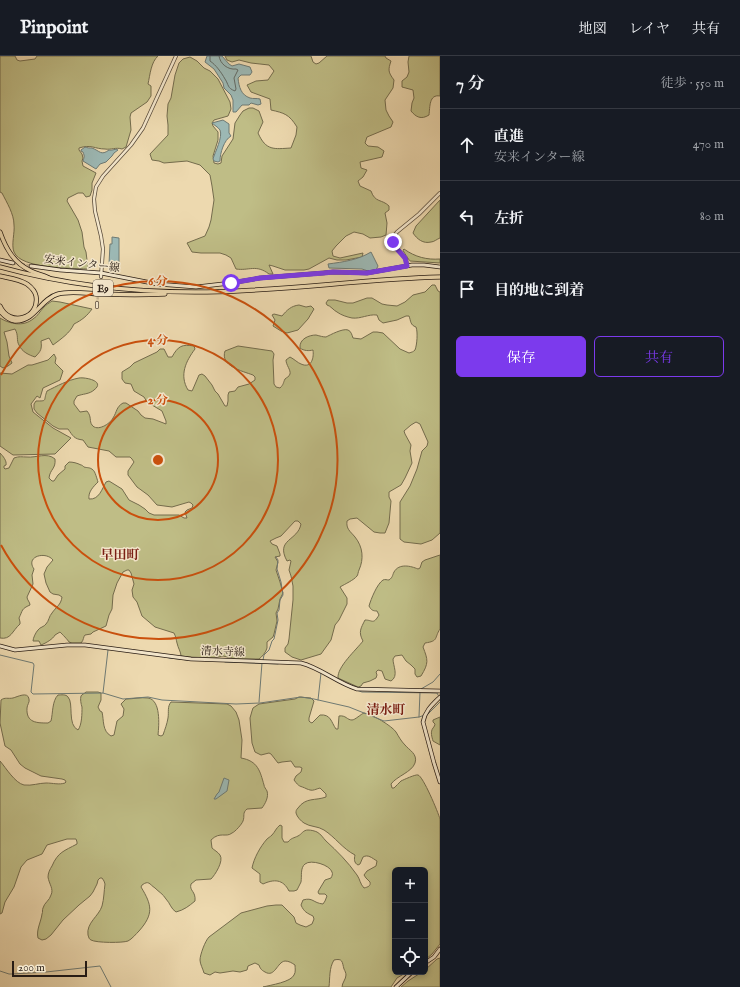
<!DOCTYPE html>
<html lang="ja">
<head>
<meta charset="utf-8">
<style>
  :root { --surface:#171b24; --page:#242831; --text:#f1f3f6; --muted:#9ea1a6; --line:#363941; --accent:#7c3aed }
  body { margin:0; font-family:"IM FELL English","Noto Serif JP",serif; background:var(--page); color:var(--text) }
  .controls { position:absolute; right:12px; bottom:12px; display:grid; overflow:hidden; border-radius:6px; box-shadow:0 2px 6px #0003 }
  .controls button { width:36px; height:36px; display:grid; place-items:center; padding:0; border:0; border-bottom:1px solid var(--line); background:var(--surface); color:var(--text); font:20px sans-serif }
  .scale { position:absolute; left:12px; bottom:10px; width:75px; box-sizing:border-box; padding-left:4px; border:2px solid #281c14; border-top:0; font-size:11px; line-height:14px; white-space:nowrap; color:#281c14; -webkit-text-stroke:3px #f3e6cb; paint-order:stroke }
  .stop { position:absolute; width:12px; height:12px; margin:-9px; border:3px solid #7c3aed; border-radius:50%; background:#fff }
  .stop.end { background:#7c3aed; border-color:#fff; box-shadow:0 1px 4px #0008 }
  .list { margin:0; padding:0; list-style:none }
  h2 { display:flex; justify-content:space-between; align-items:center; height:52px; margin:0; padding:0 16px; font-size:17px }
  h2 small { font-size:13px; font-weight:400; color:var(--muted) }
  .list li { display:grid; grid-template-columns:26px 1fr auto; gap:12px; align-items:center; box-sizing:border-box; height:72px; padding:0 16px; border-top:1px solid var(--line) }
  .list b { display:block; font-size:15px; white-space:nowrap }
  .list p { margin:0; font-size:13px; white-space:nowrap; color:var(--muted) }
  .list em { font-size:13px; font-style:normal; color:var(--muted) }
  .actions { display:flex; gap:8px; padding:12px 16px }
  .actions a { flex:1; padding:9px 0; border:1px solid var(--accent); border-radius:6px; text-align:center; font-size:14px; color:var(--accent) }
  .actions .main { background:var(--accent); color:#fff }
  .icon { flex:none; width:22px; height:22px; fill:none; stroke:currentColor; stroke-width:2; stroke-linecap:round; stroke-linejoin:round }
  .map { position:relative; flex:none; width:440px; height:931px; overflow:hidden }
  header { display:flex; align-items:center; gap:24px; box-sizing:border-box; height:56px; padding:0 20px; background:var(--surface); border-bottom:1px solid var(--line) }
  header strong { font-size:19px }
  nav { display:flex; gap:22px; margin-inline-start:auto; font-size:14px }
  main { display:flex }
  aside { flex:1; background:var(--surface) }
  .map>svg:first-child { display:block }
  .green { fill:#bfbd86; stroke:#746c4d }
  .water { fill:#9cb8b4; stroke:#6e7a74 }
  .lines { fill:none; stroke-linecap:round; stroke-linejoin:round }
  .shore { stroke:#626a64; stroke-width:1 }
  .stream { stroke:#6e7a74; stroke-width:1 }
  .tertiary-tunnel { stroke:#c6b390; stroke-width:2.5; stroke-dasharray:2.5 1; stroke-linecap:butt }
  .secondary-tunnel { stroke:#c6b390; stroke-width:3; stroke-dasharray:3 1.5; stroke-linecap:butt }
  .tertiary-casing { stroke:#594b3b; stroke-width:4 }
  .secondary-casing { stroke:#281c14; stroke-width:4.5 }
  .motorway-casing { stroke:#281c14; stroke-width:5 }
  .tertiary { stroke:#f3e6cb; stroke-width:2.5 }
  .secondary { stroke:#f3e6cb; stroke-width:3 }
  .motorway { stroke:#edd9af; stroke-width:3.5 }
  .route { stroke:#7c3aed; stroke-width:5 }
  .ring { fill:none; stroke:#cb500d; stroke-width:2 }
  .labels { text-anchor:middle; stroke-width:3; stroke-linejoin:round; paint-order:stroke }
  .shield { fill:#f3e6cb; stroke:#65594b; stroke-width:1 }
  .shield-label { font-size:10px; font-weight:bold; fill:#281c14 }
  .street-label { font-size:11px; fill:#281c14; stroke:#f3e6cb }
  .quarter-label { font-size:13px; font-weight:bold; fill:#7a1f14; stroke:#f3e6cb }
  .centre { fill:#cb500d; stroke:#f3e6cb; stroke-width:2 }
  .ring-label { font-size:12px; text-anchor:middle; font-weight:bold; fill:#cb500d; stroke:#f3e6cb; stroke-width:3; stroke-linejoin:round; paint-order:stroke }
</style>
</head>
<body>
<header>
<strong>Pinpoint</strong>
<nav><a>地図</a><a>レイヤ</a><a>共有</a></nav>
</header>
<main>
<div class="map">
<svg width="440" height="931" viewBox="0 0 440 931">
  <rect width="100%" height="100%" fill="#edd9af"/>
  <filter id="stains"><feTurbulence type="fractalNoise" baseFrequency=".005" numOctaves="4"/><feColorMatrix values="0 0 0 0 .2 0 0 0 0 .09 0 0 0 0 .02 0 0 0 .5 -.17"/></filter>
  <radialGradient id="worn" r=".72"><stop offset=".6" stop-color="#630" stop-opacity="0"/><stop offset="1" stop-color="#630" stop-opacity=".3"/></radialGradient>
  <!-- green -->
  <g class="green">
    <path d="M 0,0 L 15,0 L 17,4 L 20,5 L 35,3 L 37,0 L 158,0 C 151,6 150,19 148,28 L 151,30 L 151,40 L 147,46 L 131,57 L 130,61 L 131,74 L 126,91 L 122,93 C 116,91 111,94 105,93 C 95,93 91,88 79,92 L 79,94 L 82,98 L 83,102 L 82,105 L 83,110 L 96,117 L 92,127 L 92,134 L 90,140 L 86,141 L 83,137 L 78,137 L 68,142 L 67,145 L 78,164 L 82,176 L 84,191 L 86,196 L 87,204 L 88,208 L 88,212 L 87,213 C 71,212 21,213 14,196 C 11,189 15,176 14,169 C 14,158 7,147 2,137 L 0,136 Z"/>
    <path d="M 225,0 L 311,0 L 313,6 L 316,8 L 319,7 L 327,0 L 385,0 L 386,2 L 391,5 C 388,14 388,16 394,24 L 393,32 L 385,44 L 386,54 L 389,60 L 393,66 L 391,71 L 367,81 L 365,87 L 368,90 L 378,91 L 384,95 L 382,101 L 360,106 L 361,112 L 367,114 L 363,121 L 358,125 L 360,130 L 371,135 C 375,147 382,143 389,150 L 389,154 L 385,157 L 387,167 L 386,179 L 381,181 L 370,182 L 363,178 L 354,176 L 346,180 L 336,190 L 332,195 L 333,200 L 340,202 L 363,197 L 362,201 L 346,204 L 337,204 L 329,202 L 309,213 L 304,214 L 285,214 L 273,210 L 269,209 L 273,218 L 269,218 C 256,208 249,215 236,213 L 231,202 L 226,199 L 220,197 L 201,197 L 192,196 L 187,187 L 205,180 L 209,171 L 211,164 L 214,144 L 212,130 L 210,119 L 200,109 L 187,105 L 164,107 L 159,105 L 152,104 L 150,98 L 168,79 L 168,69 L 167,60 L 168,48 L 171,42 L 175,19 L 179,7 L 183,3 L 190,1 L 197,5 L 204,12 L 210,15 L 218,23 L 230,46 L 231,53 L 228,60 L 214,64 L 212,67 L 213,70 L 218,76 L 218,84 L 213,100 L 214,107 L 218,108 L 221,107 L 222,100 L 233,83 L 235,67 L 240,59 L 243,55 L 249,52 L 253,52 L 259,55 L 263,66 L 258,77 C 266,95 274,93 291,92 L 296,79 L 297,71 C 289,58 284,57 271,54 L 270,43 L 251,36 L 247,29 L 256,25 L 268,24 L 274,15 L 269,9 L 251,7 L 239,4 L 232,6 L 227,4 Z"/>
    <path d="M 409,0 L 440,0 L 440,40 C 429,38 430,51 429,59 C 421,64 416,61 411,55 L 412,47 L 414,42 L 413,34 L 402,31 L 402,25 L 407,21 L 409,16 L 408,6 Z"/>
    <path d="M 440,144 L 440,182 C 437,183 434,186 431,186 C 423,188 417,183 413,177 L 416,170 Z"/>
    <path d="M 404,193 C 415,201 427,204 440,203 L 440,207 L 410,205 C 409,204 403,195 403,194 Z"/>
    <path d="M 432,229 L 435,229 L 438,235 L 440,236 L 440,477 L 432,484 L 421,488 L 404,486 L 400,483 L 400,446 L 410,430 L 417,413 L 422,395 L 427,390 L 428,386 L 420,368 L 416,366 L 411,369 L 404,375 L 405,378 L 411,389 L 410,395 L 412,407 L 405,422 L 401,429 L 389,436 L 389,441 L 391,445 L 389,467 L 385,477 L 380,477 L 374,476 L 357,462 L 350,463 L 347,465 C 346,473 350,475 355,481 C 363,491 364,503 359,514 C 358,516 358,519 357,520 C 354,524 345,528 340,531 L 347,542 L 347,548 L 339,564 L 335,569 L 331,584 L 321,598 L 301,604 L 292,601 L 285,596 L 285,592 L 288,588 L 289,583 L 293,544 L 293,530 L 291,520 L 289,514 L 291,505 L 290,504 L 287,505 C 275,483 298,485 301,468 L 298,465 L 295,465 L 281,480 L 276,482 L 270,485 L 272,488 L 277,490 L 280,498 L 280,500 L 275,501 L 278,506 L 276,514 L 280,526 L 283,537 L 280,543 L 278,553 L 276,557 L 277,565 L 274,578 L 273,581 L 267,586 C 267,588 267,590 267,592 C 266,596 262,601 259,603 L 236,603 L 223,600 L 214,602 L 189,601 L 181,600 C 181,596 178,592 177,587 C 176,583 176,581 174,577 L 155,571 L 142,560 L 137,546 L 133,541 L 132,534 L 134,528 L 131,517 L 129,514 L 127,514 L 123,516 L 117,527 L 113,539 L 112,553 L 109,559 L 106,570 L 93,576 L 91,578 L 85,579 C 83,581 84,584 81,587 L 72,587 L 69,586 C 68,584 62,578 60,576 L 55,579 C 53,583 46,587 41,589 L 39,585 L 33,585 C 33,582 36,576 38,574 C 40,571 44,571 46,568 C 49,565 49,560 52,557 C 56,551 61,549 62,541 L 59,539 L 53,538 L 50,536 L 46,527 L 44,518 L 47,511 L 53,504 C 46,495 25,500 34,513 L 32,519 L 33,528 L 27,541 C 27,544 30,546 30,549 C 21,553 23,554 19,562 L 20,566 L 20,568 C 12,575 11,584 0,582 L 0,397 C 3,400 7,405 6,409 L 4,410 L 4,412 L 5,413 L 9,412 L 14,402 C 19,400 22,401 27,401 C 36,402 47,396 55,403 C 56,413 50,413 49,422 L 52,425 L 54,425 L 58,419 L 65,413 L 65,410 L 69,406 C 73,406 77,407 81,409 C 82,409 83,410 84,411 C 87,412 90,411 93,414 C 95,415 97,423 98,426 C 93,431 88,436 89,443 C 99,444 102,433 106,426 L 109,425 L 122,433 L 129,444 L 139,449 L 145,453 L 149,457 L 154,459 L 179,459 L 184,462 L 187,462 L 185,456 L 187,454 L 192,452 L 193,449 L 191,447 L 189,446 L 172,451 L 157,449 L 148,439 L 137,431 L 128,419 L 128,415 L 134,406 L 132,403 L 130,401 L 116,401 L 109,395 L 88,391 L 83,384 C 74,383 73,380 68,373 L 59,373 L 53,370 L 37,357 L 34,353 L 34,348 L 36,345 C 48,345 43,345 47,335 C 57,330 68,324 79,322 C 85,321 106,325 94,334 C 90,338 82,338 77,340 L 74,345 L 74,348 L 80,356 L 87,355 C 92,361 89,365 92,369 C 97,376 110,368 113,362 C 117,356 116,351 123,347 L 126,347 L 138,355 L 141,359 L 145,362 L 153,363 L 166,368 L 166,365 L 162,355 L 147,346 L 144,341 L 134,335 L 131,328 L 125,327 L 122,323 L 122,316 L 130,311 L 134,307 L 157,296 L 160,293 L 164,293 L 168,301 L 172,301 C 178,290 182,288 194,290 L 195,293 C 186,305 179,319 188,334 L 192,335 L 193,333 L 199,319 L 202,318 L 205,320 L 212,329 L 215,335 L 218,338 L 225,350 L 227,350 L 228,345 L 228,339 L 229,336 L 235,335 L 238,331 L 249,328 L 255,324 L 255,321 L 253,319 C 242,315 220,310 225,295 L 238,290 L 272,295 L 274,298 L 273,304 L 274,328 L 276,331 L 280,332 C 284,328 283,327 285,323 C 287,321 289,321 290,318 C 291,314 286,309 286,304 L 290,301 C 294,303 298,307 301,308 C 312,313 314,301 313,294 C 309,295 304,295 300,292 C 299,283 309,279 316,279 C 320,280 323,281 326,281 C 330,279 343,272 348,274 C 351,275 352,279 353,282 L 361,283 L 373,276 L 377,276 L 383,277 L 400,293 L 409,297 C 412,296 413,296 415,294 C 417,289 418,276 416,271 C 410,269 411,265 409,260 L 406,260 L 397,264 L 383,267 L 379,264 L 377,259 C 368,258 361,263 352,262 C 347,261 341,259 337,256 C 333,254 331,250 327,249 L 326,247 L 328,244 L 335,244 L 347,247 L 353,247 L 367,242 L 372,242 L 382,248 L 387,249 L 397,250 L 405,246 L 413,239 L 425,236 Z"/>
    <path d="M 52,245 L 60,246 L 92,253 C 87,260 82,264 74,268 C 70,277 61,283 53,289 L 49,282 L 41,285 C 42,293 41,295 35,301 C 29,299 22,296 19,289 C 16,284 19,280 15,273 L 4,276 L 7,286 L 9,300 L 12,307 L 8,310 L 3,312 L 0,310 L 0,262 C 10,268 23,271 33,263 C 38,260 40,255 44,251 C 46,249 49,247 52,245 Z"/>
    <path d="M 299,249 L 306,251 L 311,250 L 314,253 L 308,263 L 298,274 L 287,277 L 281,275 L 273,270 L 275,264 L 272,259 L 274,258 L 282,260 C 287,254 291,250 299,249 Z"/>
    <polygon points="54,298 56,302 55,307 63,315 60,324 43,332 40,342 37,340 31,348 33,356 53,372 71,382 55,398 13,399 0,390 0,317 12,318 28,309 32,309 48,304"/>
    <path d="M 440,499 L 440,573 C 434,582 439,585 425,587 L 423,591 C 428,604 429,607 421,620 L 417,621 L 415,618 L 415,613 L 411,609 L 406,605 L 402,599 L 395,600 L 393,603 C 393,610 399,620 391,625 L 385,623 L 382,615 L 378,614 L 376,616 L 377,619 L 376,622 L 370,625 L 363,627 L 361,630 L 358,631 L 338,622 C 337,611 356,594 363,585 C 358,576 361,572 365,564 C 373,564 373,569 379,559 L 377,555 C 373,555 371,554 369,550 C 371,543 377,528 383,524 C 385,523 387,524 389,524 C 393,521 392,520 394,516 C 399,507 411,510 418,513 L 420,512 L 422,506 L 425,504 Z"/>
    <path d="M 86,636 L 98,636 L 101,637 L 101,644 L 98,651 L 100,655 L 102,656 C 104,664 102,675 111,680 L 114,679 L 117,665 L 123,660 L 124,653 L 121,648 L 126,643 C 133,643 141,641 148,642 C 161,644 159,669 158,679 L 161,680 L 163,679 C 165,673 167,668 168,662 C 169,656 167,651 171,646 L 227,648 L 231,650 L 236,656 L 239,664 L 242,684 L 241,702 C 258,705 260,715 264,729 C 264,731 266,733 267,735 C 269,741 265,748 262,752 L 247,753 C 242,757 245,760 243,765 C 242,768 235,776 232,777 C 226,782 220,775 211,784 L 212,792 C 214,794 218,796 220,799 C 224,805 215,819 211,823 L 196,824 L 191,828 C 189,835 196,835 195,845 C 189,850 184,854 176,856 C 171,853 170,847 166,843 C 163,838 159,836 155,832 C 149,828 149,824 142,829 L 141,831 C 152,849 154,858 139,875 C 136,878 132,883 128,885 C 123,887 96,887 91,884 C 89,883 89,882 88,879 C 86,867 99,860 102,850 C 104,843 104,835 105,828 L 104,825 L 102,822 L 100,822 L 98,824 L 97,828 L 93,836 L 90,840 L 79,849 L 63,864 L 51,879 L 46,883 L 42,884 L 38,882 C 36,874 41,866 42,858 C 43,856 42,854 43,852 C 44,847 50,844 51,839 C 54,833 49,828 48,821 C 48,817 50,813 52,810 C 58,796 64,795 77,788 L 77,786 L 76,783 L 67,783 L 47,789 L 42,798 L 27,804 L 21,811 L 14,831 L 5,846 L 2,857 L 0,858 L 0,705 C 6,712 15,727 24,729 C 32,730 39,727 46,727 C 53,727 59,729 65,727 L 66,726 L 65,724 L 62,723 L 41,720 L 25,712 L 20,708 L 11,694 L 5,690 L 0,667 L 1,644 C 5,641 8,643 13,642 C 17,641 28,635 29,643 C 30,646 27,649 27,652 C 26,667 37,667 48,667 L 51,665 C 53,657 52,645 58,639 C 61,639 66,638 68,641 C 74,647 67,669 78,674 C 82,669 82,657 82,651 C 81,648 80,643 81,640 C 82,638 84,638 86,636 Z"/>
    <path d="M 299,641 L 311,642 L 314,645 L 309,662 L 309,665 L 310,666 L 312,667 L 320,659 C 331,658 331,666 336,673 L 338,673 L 339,660 C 346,659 347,664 352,664 C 355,664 361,658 364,657 C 372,658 392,670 396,676 C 399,681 401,685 405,689 C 409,694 418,698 415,707 C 412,716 397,720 391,728 L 392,732 L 394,732 C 396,730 399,727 401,725 C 403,724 416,718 418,719 C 423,720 438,756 440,763 L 440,888 L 432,898 L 425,904 L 425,814 L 395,814 L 395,916 L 407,916 L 397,922 L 391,931 L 342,931 C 342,927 346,923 346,919 C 346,917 345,915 344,913 C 342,906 343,902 334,904 C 329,912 330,922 329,931 L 263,931 C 271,929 291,926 294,919 C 296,916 295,912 295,909 C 292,907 289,905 285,905 C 277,906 275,922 265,916 C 261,914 260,912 259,909 L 255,907 L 248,910 L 247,914 L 240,916 L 233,915 L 220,917 L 215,916 L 210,919 L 204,917 C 203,913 200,908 200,904 C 200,899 205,885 209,881 L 241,857 L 267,850 L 276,849 L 282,849 L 294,861 L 296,867 L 300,869 L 306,871 L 312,868 L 314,863 L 313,860 C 307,857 304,856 301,849 L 303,844 C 313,841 313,847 323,848 L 325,845 L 327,840 L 325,838 L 319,838 L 318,836 L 319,834 L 325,824 L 331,822 C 332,820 333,818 332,816 C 330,809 311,803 305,808 C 300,812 302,820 301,826 C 300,829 298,831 297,834 L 294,835 L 289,835 C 283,823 274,823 263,828 L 260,826 L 260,818 L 252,812 C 254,802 260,791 267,783 C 268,782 270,781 272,779 C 275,776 276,772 280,769 L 282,770 L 282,782 L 284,786 L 288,786 C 291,782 294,782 298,780 C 302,778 303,774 308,774 C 311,774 315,775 317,776 C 321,778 323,782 326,785 C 337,795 348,806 357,819 C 360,823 360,828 364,832 C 368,831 371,830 370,826 L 366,822 L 364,819 L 367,815 L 376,810 L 377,805 C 372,802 368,798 363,801 L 360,808 L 358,809 C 354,807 354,803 355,799 C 343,793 335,781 324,774 C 318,770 310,771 304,767 C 301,765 297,761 296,757 C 296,755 296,754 298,752 C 306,741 315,745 326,741 L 326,738 L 320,732 C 316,733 313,735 310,734 C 309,734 308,733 307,733 C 299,729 300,732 294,724 L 296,720 L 301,716 L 302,712 L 300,711 L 295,711 L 291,705 L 282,706 L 278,707 L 271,698 L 269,697 L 261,699 L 255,696 L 252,687 L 250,662 L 252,655 L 253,652 L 259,648 L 295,643 Z"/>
    <path d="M 440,661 L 440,689 L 433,685 C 432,681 430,676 433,672 C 434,671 435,669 435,668 L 433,666 L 433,664 Z"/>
    <polygon points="440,902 440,931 401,931 408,925 422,916 425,916 425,914 437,903"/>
  </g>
  <!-- water -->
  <g class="water">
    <path d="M 207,0 L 222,0 L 229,8 L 232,10 L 239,8 L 250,11 L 252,16 L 250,19 L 241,19 L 238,22 C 239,31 241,39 250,42 C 253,43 257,42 260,43 L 261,48 L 258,49 L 251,47 L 249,49 L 242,49 L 236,56 L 233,56 L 233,44 L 231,39 L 224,32 L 223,27 L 214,13 L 205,6 Z"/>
    <path d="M 223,64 L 229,68 L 229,77 L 231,80 C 224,84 220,97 220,105 L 218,106 L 214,105 L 213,103 C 215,96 223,81 220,74 C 218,71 214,69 212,67 Z"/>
    <path d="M 85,91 C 87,92 90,92 92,92 C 100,95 101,100 109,94 C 112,95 116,92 118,94 L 114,97 L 112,100 L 106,106 L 100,108 L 96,113 L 83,105 C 84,101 85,101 83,96 L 81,95 L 81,94 Z"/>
    <polygon points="112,181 119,182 119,208 109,208 110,188 112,188"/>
    <path d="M 371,196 L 378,210 L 376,214 L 368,215 L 362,213 L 329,212 L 328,208 C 343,206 358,204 371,196 Z"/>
    <polygon points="224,722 229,724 227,735 216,743 214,743 217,738 219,736"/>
  </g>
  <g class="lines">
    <!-- shore -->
    <path class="shore" d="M 210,0 L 210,5 C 216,9 221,16 225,23 C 229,29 227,32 235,35 L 236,33 L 234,22 L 238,14 L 236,13 C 228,14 220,8 219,0"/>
    <!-- stream -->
    <g class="stream">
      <polyline points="0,599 33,607 34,609 31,636 33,638 103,637 123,643 148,641 162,644 236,648 260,647 301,641 314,643 349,651 384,665 419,661 425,659"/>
      <polyline points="169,602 188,604"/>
      <polyline points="263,604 264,599 269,594 272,585 274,583 278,564 277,557 279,554 280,544 283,539 281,526 277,513 278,504 276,501"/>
      <polyline points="225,606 278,608"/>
      <polyline points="351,632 362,636 437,637 438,639"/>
      <polyline points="421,633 433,626 440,618"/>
      <polyline points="103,637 108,594"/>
      <polyline points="318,644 321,617"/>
      <polyline points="259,646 262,607"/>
      <polyline points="428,658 440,646"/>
      <polyline points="419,661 420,636"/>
      <polyline points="0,915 9,918 12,918 46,916 100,910 111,931"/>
    </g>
    <!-- tertiary-tunnel -->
    <polyline class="tertiary-tunnel" points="97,247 101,221"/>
    <!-- secondary-tunnel -->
    <polyline class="secondary-tunnel" points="13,207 31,210"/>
    <defs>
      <g id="tertiary">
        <polyline points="407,210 406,203 395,190 393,185 393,181 397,176 419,158 440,137"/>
        <polyline points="101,221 103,193 101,180 95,155 94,143 96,131 103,120 131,89 143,72 176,0"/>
        <polyline points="97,251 97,247"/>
      </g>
      <g id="secondary">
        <polyline points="0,204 13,207"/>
        <polyline points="31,210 60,214 101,217 157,228 196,231 231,227 260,222 323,217 333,216 367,217 412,209 424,209 440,211"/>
        <path d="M 0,590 L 15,594 L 67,589 L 85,589 L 191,603 L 301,607 C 321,612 337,627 357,633 L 440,635"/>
        <path d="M 440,641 C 432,649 425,655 423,666 L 434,707 L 440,726"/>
        <polyline points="425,907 434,901 440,893"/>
        <polyline points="396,931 412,916"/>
      </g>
      <g id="motorway">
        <path d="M 0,176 C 6,193 14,207 31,215 C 37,218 44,219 49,222"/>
        <path d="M 0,211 C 69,230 135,237 207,236 C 285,235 362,223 440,221"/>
        <path d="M 0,220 C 9,222 19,223 27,228 C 31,231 35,235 36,240 C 40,263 9,271 0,250"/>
        <path d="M 0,255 C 4,260 8,264 15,265 C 35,266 40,243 58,238 C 71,234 90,238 104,238 C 124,239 145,239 165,238"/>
      </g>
    </defs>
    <!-- tertiary casing -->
    <use href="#tertiary" class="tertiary-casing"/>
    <!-- secondary casing -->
    <use href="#secondary" class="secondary-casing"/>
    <!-- motorway casing -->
    <use href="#motorway" class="motorway-casing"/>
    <!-- tertiary -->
    <use href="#tertiary" class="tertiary"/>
    <!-- secondary -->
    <use href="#secondary" class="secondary"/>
    <!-- motorway -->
    <use href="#motorway" class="motorway"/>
  </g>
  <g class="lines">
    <!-- route -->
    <polyline class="route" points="231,227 260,222 324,217 333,216 367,217 407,210 405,202 397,193 393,186"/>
  </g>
  <!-- distance rings -->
  <g class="ring">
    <circle cx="158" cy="404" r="60"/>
    <circle cx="158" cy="404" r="120"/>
    <path d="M1 319A179 179 0 1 1 1 489"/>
  </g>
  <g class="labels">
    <!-- shield labels -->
    <rect class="shield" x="93" y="224" width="20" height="16" rx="3"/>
    <g class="shield-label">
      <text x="103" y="236">E9</text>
    </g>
    <!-- street labels -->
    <g class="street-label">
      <text transform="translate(82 207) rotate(7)" y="4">安来インター線</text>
      <text transform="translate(223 595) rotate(2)" y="4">清水寺線</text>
    </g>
    <!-- quarter labels -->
    <g class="quarter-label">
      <text x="120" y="503">早田町</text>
      <text x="386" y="658">清水町</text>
    </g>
  </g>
  <circle cx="158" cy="404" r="6" class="centre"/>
  <g class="ring-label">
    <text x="158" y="229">6 分</text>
    <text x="158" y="288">4 分</text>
    <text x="158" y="348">2 分</text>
  </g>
  <rect width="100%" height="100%" filter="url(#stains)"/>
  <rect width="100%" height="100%" fill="url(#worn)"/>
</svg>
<div class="controls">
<button>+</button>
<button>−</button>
<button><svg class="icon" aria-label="locate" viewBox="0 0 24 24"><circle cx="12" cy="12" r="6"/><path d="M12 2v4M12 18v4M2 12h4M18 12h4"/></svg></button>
</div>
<div class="scale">200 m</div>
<div class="stop" style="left:231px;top:227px"></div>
<div class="stop end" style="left:393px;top:186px"></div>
</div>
<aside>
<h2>7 分<small>徒歩 · 550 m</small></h2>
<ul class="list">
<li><svg class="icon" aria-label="ahead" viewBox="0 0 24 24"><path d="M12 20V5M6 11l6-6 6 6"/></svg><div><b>直進</b><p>安来インター線</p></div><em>470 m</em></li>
<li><svg class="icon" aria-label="left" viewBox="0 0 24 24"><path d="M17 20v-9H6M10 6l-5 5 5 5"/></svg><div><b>左折</b></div><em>80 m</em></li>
<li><svg class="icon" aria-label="arrive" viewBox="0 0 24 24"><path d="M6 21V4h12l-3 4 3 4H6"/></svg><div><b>目的地に到着</b></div></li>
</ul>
<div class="actions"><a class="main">保存</a><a>共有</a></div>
</aside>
</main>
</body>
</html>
